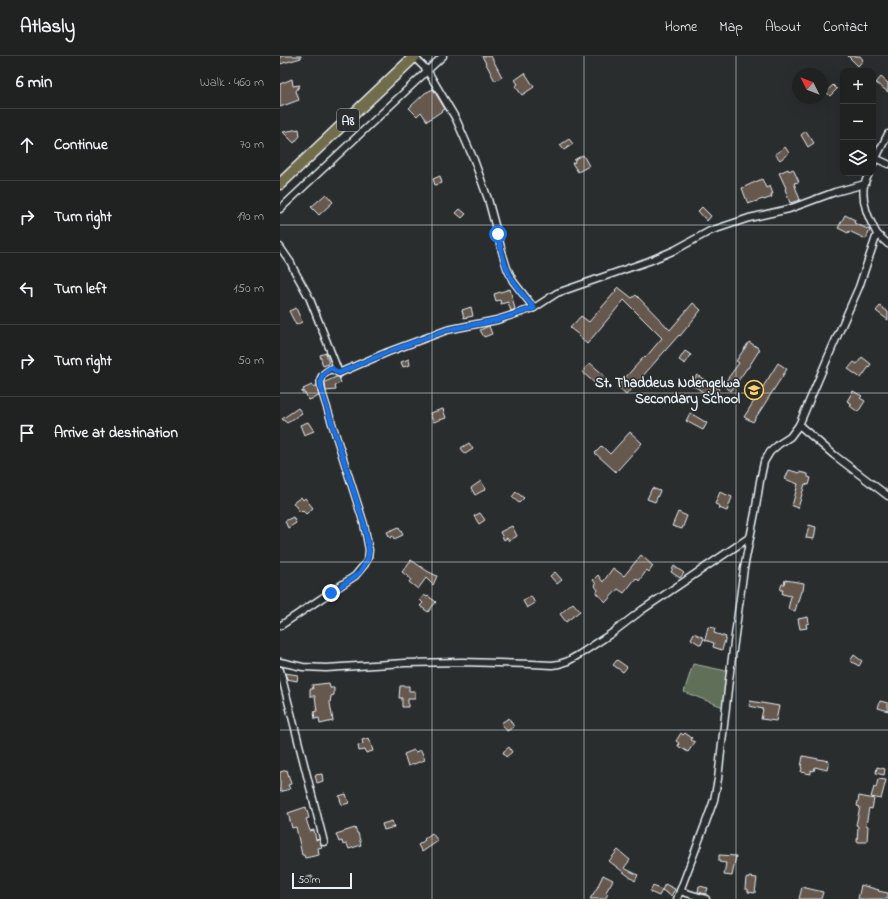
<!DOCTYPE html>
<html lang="en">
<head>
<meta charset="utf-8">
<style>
  :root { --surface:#202222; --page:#282a2a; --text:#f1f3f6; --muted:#a2a4a5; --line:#3d3f40 }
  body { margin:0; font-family:"Indie Flower",sans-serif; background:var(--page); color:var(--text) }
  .controls { position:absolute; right:12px; top:12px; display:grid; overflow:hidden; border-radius:8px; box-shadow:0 4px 16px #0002 }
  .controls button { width:36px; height:36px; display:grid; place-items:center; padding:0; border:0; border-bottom:1px solid var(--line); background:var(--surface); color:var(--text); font:20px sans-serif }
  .compass { position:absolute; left:512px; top:12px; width:36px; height:36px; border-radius:50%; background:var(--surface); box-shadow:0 4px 16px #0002; rotate:312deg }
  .scale { position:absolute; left:12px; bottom:10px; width:60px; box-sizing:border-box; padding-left:4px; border:2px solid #e8f1f8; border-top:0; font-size:11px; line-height:14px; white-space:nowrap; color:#e8f1f8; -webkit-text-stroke:3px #2a2d2e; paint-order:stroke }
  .stop { position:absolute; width:12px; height:12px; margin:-9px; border:3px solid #1a73e8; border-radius:50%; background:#fff }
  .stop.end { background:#1a73e8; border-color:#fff; box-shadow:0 1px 4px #0008 }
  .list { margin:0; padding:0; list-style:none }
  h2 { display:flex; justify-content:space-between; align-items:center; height:52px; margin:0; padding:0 16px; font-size:17px }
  h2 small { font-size:13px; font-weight:400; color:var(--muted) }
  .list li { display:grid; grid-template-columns:26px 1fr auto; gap:12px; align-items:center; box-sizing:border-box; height:72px; padding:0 16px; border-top:1px solid var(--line) }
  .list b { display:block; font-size:15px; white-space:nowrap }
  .list em { font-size:13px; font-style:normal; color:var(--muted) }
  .icon { flex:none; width:22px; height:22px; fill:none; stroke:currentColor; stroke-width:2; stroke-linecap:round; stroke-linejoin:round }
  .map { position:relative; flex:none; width:608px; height:843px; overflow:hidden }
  header { display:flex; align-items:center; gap:24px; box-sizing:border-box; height:56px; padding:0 20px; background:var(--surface); border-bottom:1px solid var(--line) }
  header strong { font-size:19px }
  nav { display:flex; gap:22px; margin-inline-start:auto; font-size:14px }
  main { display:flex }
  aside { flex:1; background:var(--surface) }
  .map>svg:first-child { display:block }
  .green { fill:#607058; stroke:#a4b0a8 }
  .building { fill:#66584d; stroke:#e8f1f8 }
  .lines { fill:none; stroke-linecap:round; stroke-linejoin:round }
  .minor-casing { stroke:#e8f1f8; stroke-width:9 }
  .trunk-casing { stroke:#e8f1f8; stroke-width:13 }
  .minor { stroke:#2a2d2e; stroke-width:6 }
  .trunk { stroke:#716d4b; stroke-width:10 }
  .route { stroke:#1a73e8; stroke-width:5 }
  .grid { fill:none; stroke:#e8f1f8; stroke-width:1; stroke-opacity:0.55 }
  .labels { text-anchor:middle; stroke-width:3; stroke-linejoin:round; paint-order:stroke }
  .shield { fill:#2a2d2e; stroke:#afb6bb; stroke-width:1 }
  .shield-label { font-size:13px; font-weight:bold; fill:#e8f1f8 }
  .poi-label { font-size:14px; font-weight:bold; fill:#e8f1f8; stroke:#2a2d2e; text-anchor:end }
</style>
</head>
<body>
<header>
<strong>Atlasly</strong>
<nav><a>Home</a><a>Map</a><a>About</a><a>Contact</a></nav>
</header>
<main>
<aside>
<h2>6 min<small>Walk · 460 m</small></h2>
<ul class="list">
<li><svg class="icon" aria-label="ahead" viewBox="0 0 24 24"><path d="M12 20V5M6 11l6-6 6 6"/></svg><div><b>Continue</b></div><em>70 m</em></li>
<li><svg class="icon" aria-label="right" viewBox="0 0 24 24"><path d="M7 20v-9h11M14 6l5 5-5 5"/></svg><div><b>Turn right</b></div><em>190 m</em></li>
<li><svg class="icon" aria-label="left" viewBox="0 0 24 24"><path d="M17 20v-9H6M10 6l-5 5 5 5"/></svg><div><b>Turn left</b></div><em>150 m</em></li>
<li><svg class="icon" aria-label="right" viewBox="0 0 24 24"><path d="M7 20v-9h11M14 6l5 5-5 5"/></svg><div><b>Turn right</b></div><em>50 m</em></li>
<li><svg class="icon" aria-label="arrive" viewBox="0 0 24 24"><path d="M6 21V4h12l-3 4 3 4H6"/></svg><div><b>Arrive at destination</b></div></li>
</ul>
</aside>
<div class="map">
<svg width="608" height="843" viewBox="0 0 608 843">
  <rect width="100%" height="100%" fill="#2a2d2e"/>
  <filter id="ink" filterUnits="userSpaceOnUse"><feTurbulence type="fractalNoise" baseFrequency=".025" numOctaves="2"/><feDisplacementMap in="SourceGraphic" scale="8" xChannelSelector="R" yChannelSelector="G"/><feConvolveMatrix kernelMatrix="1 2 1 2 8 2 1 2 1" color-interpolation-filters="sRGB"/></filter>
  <g filter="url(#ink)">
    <!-- green -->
    <polygon class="green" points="413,608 447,615 443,651 404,636"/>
    <!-- building -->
    <g class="building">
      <polygon points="0,0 21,0 21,2 0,8"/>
      <polygon points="202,0 211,0 222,21 215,25"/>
      <polygon points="568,0 580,0 583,4 578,10"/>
      <polygon points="245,17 254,31 242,39 235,30 238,28 235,24"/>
      <polygon points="601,21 608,27 608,36 596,27"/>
      <polygon points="12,23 13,30 20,29 16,35 19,44 0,51 0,28"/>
      <polygon points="553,29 557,33 550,40 546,36"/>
      <polygon points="153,33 165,53 147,65 141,56 137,60 129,52 145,37"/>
      <polygon points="19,73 20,80 14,87 3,76"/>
      <polygon points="526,75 534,87 528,91 521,79"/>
      <polygon points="289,83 293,88 284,94 280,89"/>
      <polygon points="505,91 509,97 500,104 495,98"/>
      <polygon points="303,99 309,110 298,116 292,107 295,106 294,104"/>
      <polygon points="508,113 509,115 513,113 519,126 514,127 520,144 510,147 505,133 506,132 499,117"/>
      <polygon points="160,120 162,127 155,129 153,123"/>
      <polygon points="482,123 486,132 490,130 493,138 491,138 492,141 484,144 483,143 468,148 462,132"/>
      <polygon points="46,138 53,146 39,159 31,151"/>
      <polygon points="422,151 431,160 427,165 418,155"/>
      <polygon points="180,153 186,158 182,162 176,157"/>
      <polygon points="565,159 575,164 574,167 590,174 586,183 569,175 568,177 558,172"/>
      <polygon points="338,231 352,242 356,239 390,274 413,247 421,254 400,280 399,279 346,339 337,331 352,314 364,301 365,302 382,282 344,244 307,288 298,280 299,279 290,272 301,260 309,266 336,235 335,234"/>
      <polygon points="230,233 235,253 231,255 228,246 221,248 220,244 216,245 214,238"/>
      <polygon points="600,250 608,256 608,264 596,255"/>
      <polygon points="191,251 193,260 184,262 182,254"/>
      <polygon points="16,252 22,266 16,269 9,255"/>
      <polygon points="209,270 212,278 204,281 200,274"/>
      <polygon points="469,286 480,293 468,312 467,312 451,335 443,329 459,307 456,305"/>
      <polygon points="405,295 411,299 405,308 399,304"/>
      <polygon points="46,297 49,308 43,310 40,299"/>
      <polygon points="582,301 591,308 581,322 568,313 574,306 577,308"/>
      <polygon points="129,303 130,309 123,311 121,306"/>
      <polygon points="310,307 325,320 317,329 302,316"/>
      <polygon points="498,307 507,313 473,366 464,361"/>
      <polygon points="417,319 439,333 433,343 411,328"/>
      <polygon points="56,321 59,321 61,327 55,329 56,334 46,335 45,326"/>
      <polygon points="32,329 33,331 36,329 39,340 29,344 25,337 22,337 21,336 24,335 23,333"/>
      <polygon points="573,335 582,340 580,342 585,345 578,356 570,350 572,348 567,345"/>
      <polygon points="18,352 22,357 7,367 2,363"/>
      <polygon points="163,353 166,362 153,366 150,357"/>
      <polygon points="410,357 427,367 423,374 406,365"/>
      <polygon points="28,366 34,375 24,379 20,369"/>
      <polygon points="350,376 362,387 336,416 315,397 322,390 330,398"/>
      <polygon points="189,387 193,393 185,398 181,392"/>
      <polygon points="509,414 519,417 519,416 528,418 528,421 531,422 529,429 525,428 518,452 512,450 518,428 505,423"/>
      <polygon points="201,425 206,433 195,439 191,432"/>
      <polygon points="372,432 380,435 375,446 367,443"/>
      <polygon points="236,436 244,442 239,447 232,441"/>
      <polygon points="440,436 452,441 447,455 439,452 440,450 435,448"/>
      <polygon points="21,441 23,444 25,442 33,452 26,458 22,454 20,456 13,447"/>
      <polygon points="398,456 407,460 402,473 392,470"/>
      <polygon points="200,457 205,464 199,468 194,460"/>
      <polygon points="13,461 16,467 8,472 5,465"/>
      <polygon points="529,469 536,471 534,483 526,482"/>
      <polygon points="232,470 237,480 229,485 227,482 224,484 220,476"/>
      <polygon points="119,471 123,479 114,483 113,480 110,482 107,476"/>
      <polygon points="361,499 373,510 369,516 367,514 359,525 356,522 344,537 338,533 326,546 316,537 318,534 315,530 316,528 313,524 318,519 323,526 333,512 344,520"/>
      <polygon points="131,504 147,515 157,520 153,529 146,522 138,533 129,526 131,523 122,516"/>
      <polygon points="394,510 404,517 400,522 391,516"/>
      <polygon points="275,516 282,524 277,528 270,520"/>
      <polygon points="505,524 524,527 523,535 521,535 515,555 508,553 511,540 502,538 503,534 500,534 502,528 504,528"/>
      <polygon points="144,539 147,541 148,540 156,546 148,556 140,550 143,547 140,544"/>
      <polygon points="251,540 255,547 247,552 243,545"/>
      <polygon points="293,547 300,555 286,566 280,558"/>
      <polygon points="528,561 529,567 526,568 527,572 520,573 518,563"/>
      <polygon points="428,571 435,572 434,577 446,581 442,594 433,591 434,587 425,584"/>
      <polygon points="414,577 424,582 421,589 411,583"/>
      <polygon points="574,599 582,605 579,610 570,605"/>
      <polygon points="337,604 347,611 343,616 333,609"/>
      <polygon points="5,617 18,619 17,625 7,623"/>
      <polygon points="49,627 50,632 54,632 54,639 51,640 50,647 53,665 40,668 39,662 35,663 34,656 37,655 35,640 30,640 30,633 33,633 32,629"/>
      <polygon points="120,630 129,630 129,635 135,635 135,643 128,643 128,651 122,651 122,642 119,642"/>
      <polygon points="470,645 499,650 496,665 481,663 483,653 469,650"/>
      <polygon points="600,645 608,647 608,655 598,652"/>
      <polygon points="229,662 234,671 227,675 221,667"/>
      <polygon points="401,677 403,679 405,677 412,682 411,684 415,686 408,696 398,690 399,687 396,685"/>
      <polygon points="89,682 93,695 86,697 85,694 79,695 78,689 83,688 82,684"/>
      <polygon points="229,691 232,696 226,701 223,696"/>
      <polygon points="134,694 135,696 141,694 145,704 128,710 124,698"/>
      <polygon points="523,700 549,705 547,714 535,711 534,715 531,714 531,718 521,716 522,712 521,711"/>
      <polygon points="597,711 605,713 604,719 596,717"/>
      <polygon points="7,714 11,728 8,729 10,733 0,736 0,716"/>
      <polygon points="42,718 43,725 37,727 35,719"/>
      <polygon points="598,723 606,724 601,743 591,741 594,731 596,732"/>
      <polygon points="66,738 69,747 62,749 59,740"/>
      <polygon points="579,740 594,743 592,753 589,752 586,769 588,770 587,786 577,786 578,770 576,769 580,751 577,750"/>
      <polygon points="26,751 29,762 26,763 30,775 34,774 36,784 39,783 42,791 38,792 39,799 25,802 24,799 22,799 16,771 12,772 8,757"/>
      <polygon points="112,765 114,771 104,774 102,768"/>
      <polygon points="75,772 77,777 78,777 81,789 69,793 67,788 63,789 62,785 59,786 56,778"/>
      <polygon points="152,777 158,785 142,796 138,789 145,784 144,783"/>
      <polygon points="338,794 350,804 344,812 358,819 355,825 329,805"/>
      <polygon points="439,799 456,800 452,820 444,819 446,807 439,806"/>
      <polygon points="323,819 333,824 326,836 328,838 325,843 310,843 317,832"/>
      <polygon points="32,820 33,826 26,828 25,822"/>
      <polygon points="469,821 477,822 475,837 468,836 468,833 465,833 466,822 469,823"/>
      <polygon points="385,828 395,833 391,840 382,834"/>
      <polygon points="581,829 599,834 598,835 608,837 608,843 578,843"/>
      <polygon points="373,830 382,834 379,840 370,836"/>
      <polygon points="419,830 428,832 426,838 418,836"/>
      <polygon points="522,831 543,836 541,843 519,843"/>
    </g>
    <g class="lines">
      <defs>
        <g id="minor">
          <polyline points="134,1 147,14 176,63 194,104 208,143 223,199 227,212 233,225 254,252 277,237 369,205 395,194 430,175 469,162 509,153 555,136 585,128"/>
          <polyline points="595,102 608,108"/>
          <polyline points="593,108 608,78"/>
          <polyline points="0,153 163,0"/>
          <polyline points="597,178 608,188"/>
          <polyline points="0,191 11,207 14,214 29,241 43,276 59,317"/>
          <path d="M 519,369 L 552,292 L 579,231 L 597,178 C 589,163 581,147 584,129 C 585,125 588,121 589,117"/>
          <path d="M 0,570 L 75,520 L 85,508 L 88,502 L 89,494 L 84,468 L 42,336 C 39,324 39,319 51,313 L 59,317 L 108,296 L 167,274 L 217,264 L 254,252"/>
          <polyline points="0,606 23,611 46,612 125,607 182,606 252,608 272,609 279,608 288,605 300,598 332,577 362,554 470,481"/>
          <polyline points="0,614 44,786"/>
          <polyline points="400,835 426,843"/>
          <polyline points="397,843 426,766 434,744 438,723 449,624 464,512 475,457 480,425 484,406 490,396 499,388 510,381 519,369 554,399 608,440"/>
        </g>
        <polyline id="trunk" points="0,128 135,0"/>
      </defs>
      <!-- minor casing -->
      <use href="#minor" class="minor-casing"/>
      <!-- trunk casing -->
      <use href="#trunk" class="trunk-casing"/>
      <!-- minor -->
      <use href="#minor" class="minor"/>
      <!-- trunk -->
      <use href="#trunk" class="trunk"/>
    </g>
  </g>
  <g class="lines" filter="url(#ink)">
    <!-- route -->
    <path class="route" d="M 51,537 L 75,520 L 80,516 L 85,508 L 88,502 L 89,494 L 84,468 L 42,336 C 40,324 39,319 51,312 L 59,317 L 108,296 L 167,274 L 217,264 L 254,252 C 247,243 239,235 233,225 C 224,211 221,194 218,178"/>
  </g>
  <!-- grid -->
  <path class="grid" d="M 152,0 L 152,843M 304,0 L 304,843M 456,0 L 456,843M 0,169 L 608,169M 0,337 L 608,337M 0,506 L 608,506M 0,674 L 608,674"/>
  <!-- icons -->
  <defs>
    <symbol id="school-ring" viewBox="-11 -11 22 22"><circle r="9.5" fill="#2a2d2e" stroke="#ffd166" stroke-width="1.5"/><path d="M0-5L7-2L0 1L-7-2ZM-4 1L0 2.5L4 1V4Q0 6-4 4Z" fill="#ffd166"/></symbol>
  </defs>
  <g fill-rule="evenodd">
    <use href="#school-ring" x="463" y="323" width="22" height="22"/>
  </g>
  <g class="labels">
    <!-- shield labels -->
    <rect class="shield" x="57" y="53" width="22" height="22" rx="3"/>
    <g class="shield-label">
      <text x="68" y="69">A8</text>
    </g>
    <!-- poi labels -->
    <g class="poi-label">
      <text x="460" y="331">St. Thaddeus Ndengelwa<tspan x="460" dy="16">Secondary School</tspan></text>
    </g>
  </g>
</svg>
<div class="controls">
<button>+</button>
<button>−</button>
<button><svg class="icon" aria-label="layers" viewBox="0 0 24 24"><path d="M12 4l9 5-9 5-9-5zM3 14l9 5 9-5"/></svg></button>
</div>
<svg class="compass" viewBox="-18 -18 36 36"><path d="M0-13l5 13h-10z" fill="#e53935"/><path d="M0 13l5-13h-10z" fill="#a2a4a5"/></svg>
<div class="scale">50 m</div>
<div class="stop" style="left:218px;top:178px"></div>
<div class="stop end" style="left:51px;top:537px"></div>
</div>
</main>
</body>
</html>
